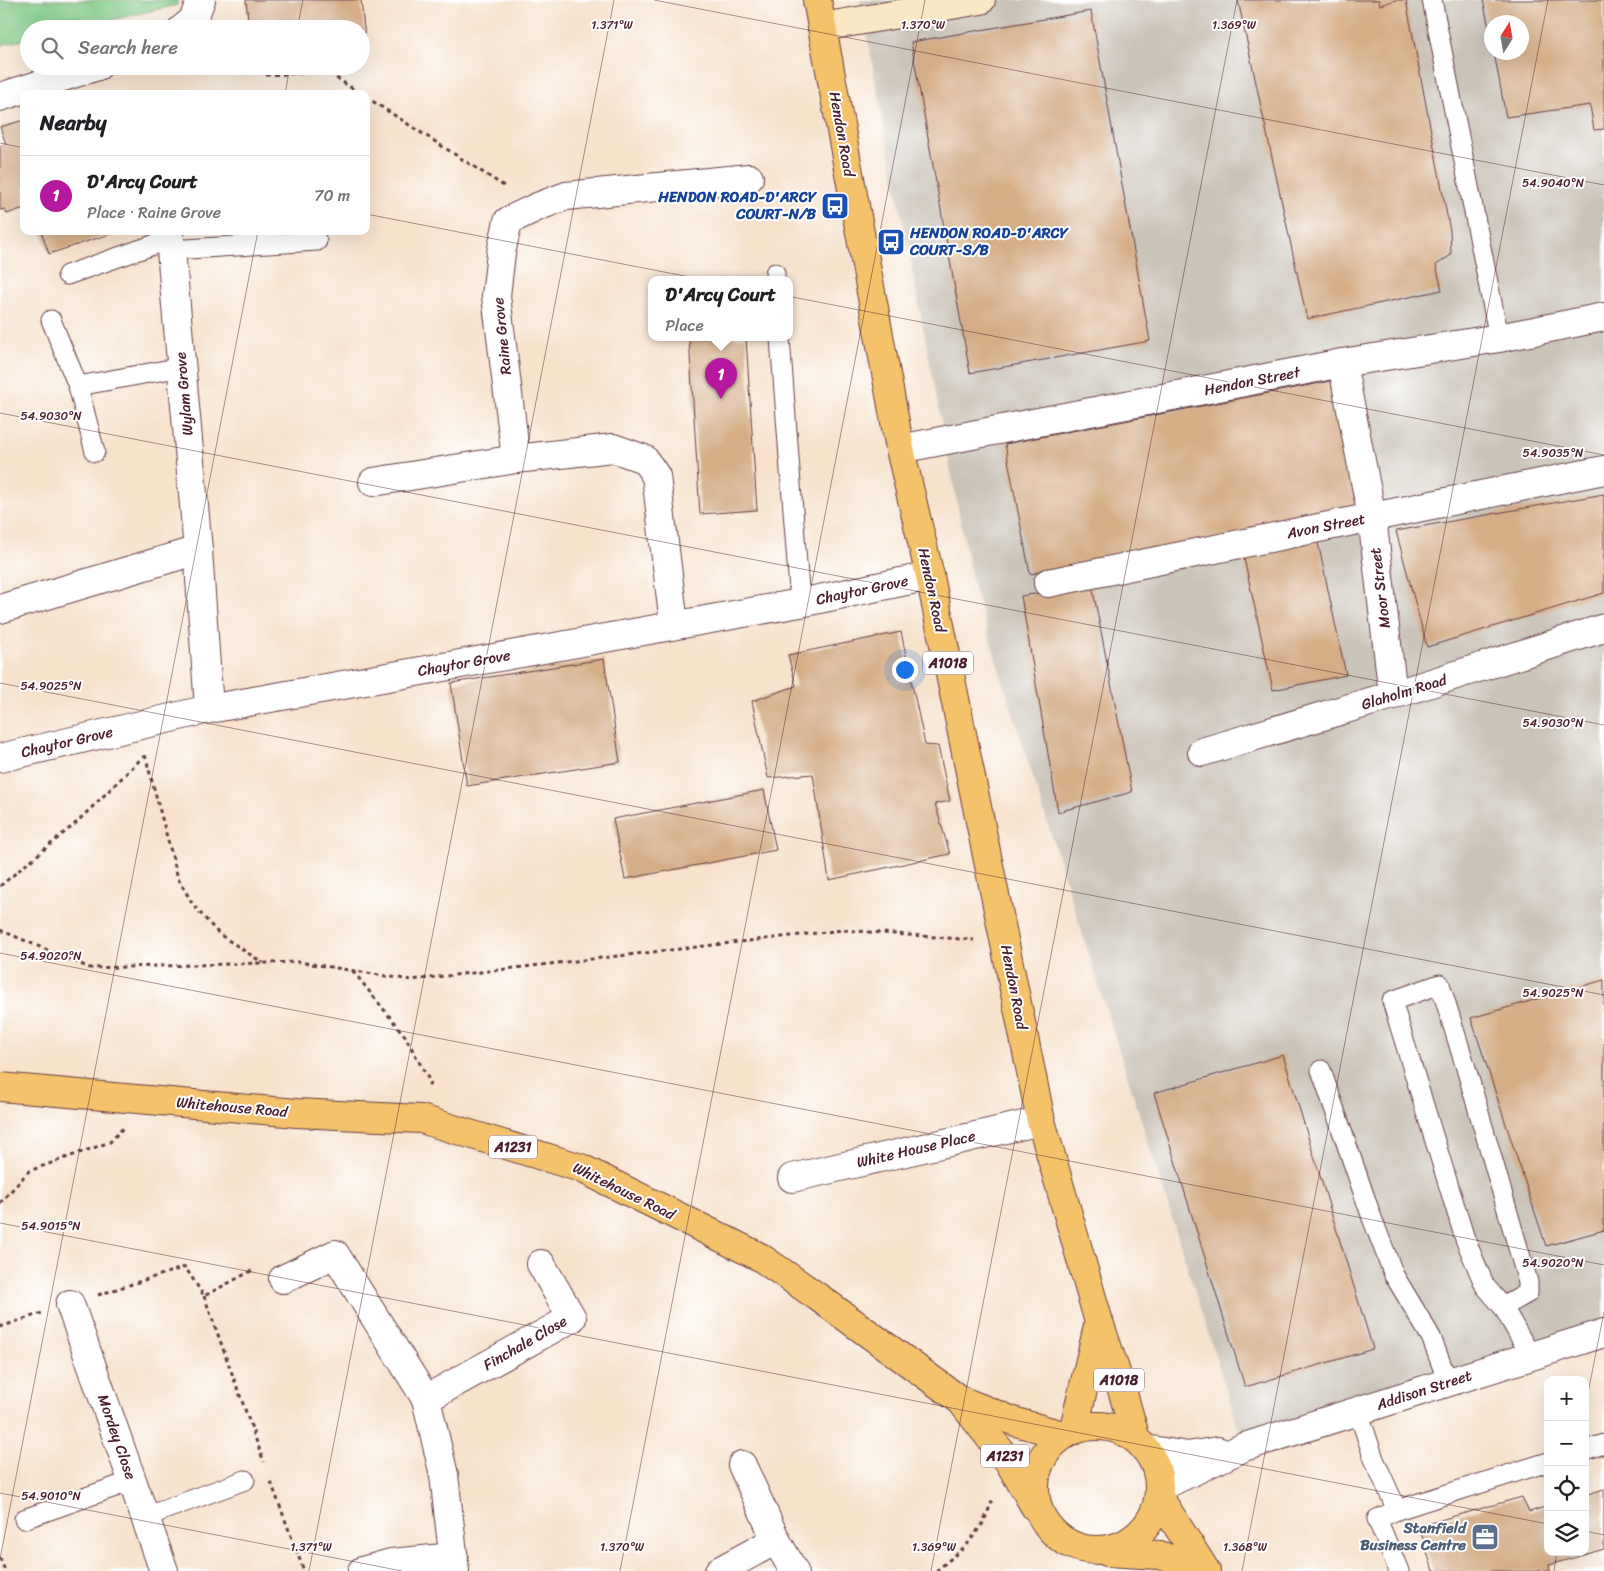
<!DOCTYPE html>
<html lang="en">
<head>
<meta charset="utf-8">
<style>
  :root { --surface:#fff; --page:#f2f2f2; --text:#202124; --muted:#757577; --line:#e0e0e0; --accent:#b5179e }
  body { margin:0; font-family:Sriracha,sans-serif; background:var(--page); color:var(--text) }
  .controls { position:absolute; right:15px; bottom:15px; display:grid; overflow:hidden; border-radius:10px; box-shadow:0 5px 20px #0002 }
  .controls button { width:45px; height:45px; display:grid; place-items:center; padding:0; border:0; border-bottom:1px solid var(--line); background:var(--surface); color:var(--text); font:25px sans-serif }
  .compass { position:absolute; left:1484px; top:15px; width:45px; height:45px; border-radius:50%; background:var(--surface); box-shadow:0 5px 20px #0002; rotate:11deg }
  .you { position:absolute; left:904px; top:669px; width:18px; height:18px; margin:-12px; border:4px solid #fff; border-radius:50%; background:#1a73e8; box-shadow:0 0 0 8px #1a73e833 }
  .badge { display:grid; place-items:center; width:32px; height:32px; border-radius:50%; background:var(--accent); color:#fff; font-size:16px; font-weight:700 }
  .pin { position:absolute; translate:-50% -41px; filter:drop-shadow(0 1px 2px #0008) }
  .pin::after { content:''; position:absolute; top:26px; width:18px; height:15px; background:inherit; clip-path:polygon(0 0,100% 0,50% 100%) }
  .popup { position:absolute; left:648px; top:276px; width:145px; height:65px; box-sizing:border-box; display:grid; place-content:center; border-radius:10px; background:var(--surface); filter:drop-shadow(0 1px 4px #0005); font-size:16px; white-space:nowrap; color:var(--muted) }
  .popup b { font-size:19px; color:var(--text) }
  .popup::after { content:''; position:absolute; left:50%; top:100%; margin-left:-10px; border:10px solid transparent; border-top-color:var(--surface) }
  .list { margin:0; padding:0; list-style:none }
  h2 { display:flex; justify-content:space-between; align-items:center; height:65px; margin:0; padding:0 20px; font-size:21px }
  h2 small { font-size:16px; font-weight:400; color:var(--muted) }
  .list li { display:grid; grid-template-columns:32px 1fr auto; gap:15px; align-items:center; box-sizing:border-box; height:80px; padding:0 20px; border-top:1px solid var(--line) }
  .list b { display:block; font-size:19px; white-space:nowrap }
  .list p { margin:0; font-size:16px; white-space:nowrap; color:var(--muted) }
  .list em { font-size:16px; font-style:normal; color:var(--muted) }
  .icon { flex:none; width:28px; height:28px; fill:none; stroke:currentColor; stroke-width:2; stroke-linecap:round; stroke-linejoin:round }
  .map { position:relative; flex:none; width:1604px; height:1571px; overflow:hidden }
  .search { position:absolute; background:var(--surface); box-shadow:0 5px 20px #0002; left:20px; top:20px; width:350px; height:55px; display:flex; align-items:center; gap:12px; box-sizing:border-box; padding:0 18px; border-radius:28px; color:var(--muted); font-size:19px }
  .panel { position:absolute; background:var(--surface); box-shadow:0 5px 20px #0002; left:20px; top:90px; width:350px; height:145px; border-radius:10px }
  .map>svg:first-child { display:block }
  .industrial { fill:#cac3b8; fill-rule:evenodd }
  .green { fill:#7ec783; stroke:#647357 }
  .building { fill:#d5ae88 }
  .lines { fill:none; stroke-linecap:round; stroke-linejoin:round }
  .lane-casing { stroke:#643c43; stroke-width:21 }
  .street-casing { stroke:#643c43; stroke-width:30 }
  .secondary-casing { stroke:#643c43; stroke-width:30 }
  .primary-casing { stroke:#643c43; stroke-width:30 }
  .highway-casing { stroke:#643c43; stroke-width:30 }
  .path { stroke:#643c43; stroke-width:3; stroke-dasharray:4 4; stroke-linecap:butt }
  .lane { stroke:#fff; stroke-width:19 }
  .street { stroke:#fff; stroke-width:28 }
  .secondary { stroke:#fae7c3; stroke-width:28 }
  .primary { stroke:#f3c26a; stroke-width:28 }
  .highway { stroke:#f3c26a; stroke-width:28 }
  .ticks { fill:none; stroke:#4a1f2b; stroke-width:1; stroke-opacity:0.45 }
  .labels { text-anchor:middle; stroke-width:4; stroke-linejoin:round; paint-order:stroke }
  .shield { fill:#fff; stroke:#80626b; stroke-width:1 }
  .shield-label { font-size:14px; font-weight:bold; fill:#4a1f2b }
  .street-label { font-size:15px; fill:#4a1f2b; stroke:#fff }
  .transit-label { font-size:15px; font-weight:bold; fill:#164399; stroke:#fff; text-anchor:end }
  .service-label { font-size:15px; font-weight:bold; fill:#4e5e75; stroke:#fff; text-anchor:end }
  .ticks-label { font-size:12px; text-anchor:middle; fill:#4a1f2b; stroke:#fff; stroke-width:4; stroke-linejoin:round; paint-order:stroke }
</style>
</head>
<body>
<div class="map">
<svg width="1604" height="1571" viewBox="0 0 1604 1571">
  <rect width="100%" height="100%" fill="#fff"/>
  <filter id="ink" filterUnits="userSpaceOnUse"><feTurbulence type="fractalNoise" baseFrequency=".02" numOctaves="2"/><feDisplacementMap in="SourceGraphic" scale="10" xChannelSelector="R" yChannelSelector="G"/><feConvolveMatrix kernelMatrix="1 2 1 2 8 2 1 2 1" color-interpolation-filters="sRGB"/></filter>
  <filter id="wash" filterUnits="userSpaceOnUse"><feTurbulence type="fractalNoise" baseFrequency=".0096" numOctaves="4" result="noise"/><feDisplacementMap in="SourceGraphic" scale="20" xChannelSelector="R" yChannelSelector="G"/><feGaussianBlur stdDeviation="1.12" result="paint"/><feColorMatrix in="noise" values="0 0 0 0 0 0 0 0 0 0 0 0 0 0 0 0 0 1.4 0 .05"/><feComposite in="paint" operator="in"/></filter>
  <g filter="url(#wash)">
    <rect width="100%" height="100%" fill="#f7e2cc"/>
    <!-- industrial -->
    <path class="industrial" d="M 860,0 L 1604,0 L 1604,1334 L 1244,1447 L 973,586 ZM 1492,22 L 1522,22 L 1522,52 L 1492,52 Z"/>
    <!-- green -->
    <polygon class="green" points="0,0 178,0 177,5 73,29 29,29 29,39 0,45"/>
    <g id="blocks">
      <!-- building -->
      <g class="building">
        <polygon points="246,0 361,0 365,38 361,39 361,29 249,29"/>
        <polygon points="1238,0 1379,0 1380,5 1396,0 1406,0 1450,231 1451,255 1436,265 1442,290 1307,319"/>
        <polygon points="1483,0 1604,0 1604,129 1594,130 1590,105 1506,117 1494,52 1522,52 1522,22 1492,22 1491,37"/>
        <polygon points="1091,11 1150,341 970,373 911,42"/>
        <polygon points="24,120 24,208 7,214 5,209 0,210 0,146 6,144 0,127"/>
        <polygon points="41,231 116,231 116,232 49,254"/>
        <polygon points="689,338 746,338 757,510 700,514"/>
        <polygon points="1331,381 1357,511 1030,574 1005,444"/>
        <polygon points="1604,494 1604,593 1427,647 1396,531"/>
        <polygon points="1317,538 1346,675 1273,690 1243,554"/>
        <polygon points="1092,585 1132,792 1058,812 1021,596"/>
        <polygon points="901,632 925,745 938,746 950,801 935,804 950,854 829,880 813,774 768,778 752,701 796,686 788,655"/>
        <polygon points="604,659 620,762 467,786 451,683"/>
        <polygon points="764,790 776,850 625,879 613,819"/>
        <polygon points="1604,980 1604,1230 1546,1246 1471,1018"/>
        <polygon points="1283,1055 1373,1349 1245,1387 1154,1093"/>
        <polygon points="1604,1489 1604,1549 1549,1565 1550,1571 1433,1571 1419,1526 1522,1497 1529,1512 1548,1506 1548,1552 1585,1552 1585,1495"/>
      </g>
    </g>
  </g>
  <g filter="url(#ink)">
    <use href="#blocks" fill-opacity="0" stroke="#643c43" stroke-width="1"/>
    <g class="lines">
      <defs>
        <g id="lane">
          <polyline points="1432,0 1499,338"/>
          <polyline points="171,250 317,241"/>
          <polyline points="775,273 775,280"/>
          <polyline points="67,275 170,239"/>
          <polyline points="51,320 78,386 95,452"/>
          <polyline points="780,338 800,603"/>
          <polyline points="78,386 182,367"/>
          <polyline points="1321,1070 1372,1218 1394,1275 1431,1337 1448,1382"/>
          <polyline points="1503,1307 1528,1293 1528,1282 1466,1068 1440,984 1392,1001 1465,1239 1485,1286 1503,1307 1531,1356"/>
          <polyline points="1358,1411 1374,1459 1397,1510 1548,1462"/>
          <polyline points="1585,1450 1604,1444"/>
          <polyline points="1397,1510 1377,1519 1399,1571"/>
          <polyline points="145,1517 245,1480"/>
          <polyline points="24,1519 132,1481"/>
        </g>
        <g id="street">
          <polyline points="182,29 193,20 201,0"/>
          <polyline points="0,97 98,66"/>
          <polyline points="170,239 198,550 209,709"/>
          <polyline points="1342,363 1372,517 1393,695"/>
          <polyline points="900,449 1342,363 1499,338 1604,317"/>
          <polyline points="516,459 496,296 501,253 508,221 537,207 566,196 749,178"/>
          <polyline points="373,482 516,459 613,448 644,459 656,476 674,624"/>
          <polyline points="1048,583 1604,470"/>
          <polyline points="0,609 198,550"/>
          <polyline points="1202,752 1393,695 1604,628"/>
          <polyline points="0,758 209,709 800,603 930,576"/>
          <polyline points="792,1178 1041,1121"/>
          <polyline points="283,1279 335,1254 426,1399 444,1475 455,1571"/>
          <polyline points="70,1304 164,1571"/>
          <polyline points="426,1399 572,1318 541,1264"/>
          <polyline points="1145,1449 1188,1456 1218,1451"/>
          <polyline points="742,1465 776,1540 794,1571"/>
          <polyline points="1160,1487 1244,1447 1604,1333"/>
          <polyline points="362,1571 391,1563 454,1557"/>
          <polyline points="719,1571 776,1540"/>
        </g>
        <polyline id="secondary" points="822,27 981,0"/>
        <g id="primary">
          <polyline points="817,0 900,449 930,576 1041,1121 1099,1322 1123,1393 1136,1439"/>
          <polyline points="1074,1428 1099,1322"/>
        </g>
        <g id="highway">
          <polyline points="0,1087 297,1113 421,1119 581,1168 760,1257 818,1297 960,1400 1016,1422 1063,1435"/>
          <polyline points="961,1401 1009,1462 1035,1507"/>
          <circle cx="1097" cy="1488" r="62"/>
          <polyline points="1159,1497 1206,1571"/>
          <polyline points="1107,1552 1160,1555 1203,1571"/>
        </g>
      </defs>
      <!-- lane casing -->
      <use href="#lane" class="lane-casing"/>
      <!-- street casing -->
      <use href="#street" class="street-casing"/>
      <!-- secondary casing -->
      <use href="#secondary" class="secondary-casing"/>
      <!-- primary casing -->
      <use href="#primary" class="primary-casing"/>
      <!-- highway casing -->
      <use href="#highway" class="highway-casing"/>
      <!-- path -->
      <g class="path">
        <polyline points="253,66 265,75 327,72 361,94"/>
        <polyline points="366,97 507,188"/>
        <polyline points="145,755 178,878 193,905 219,934 263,963"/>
        <polyline points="0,886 76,823 144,756"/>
        <polyline points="0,930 90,968 299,962 411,980 843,930 974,940"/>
        <polyline points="353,971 405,1036 430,1082 428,1090"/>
        <polyline points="0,1203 29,1171 110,1142 123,1128"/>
        <polyline points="98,1295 185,1267 204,1296 255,1269"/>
        <polyline points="204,1296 264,1462"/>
        <polyline points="0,1327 42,1313"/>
        <polyline points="271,1482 304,1571"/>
        <polyline points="0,1558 5,1571"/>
        <polyline points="936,1571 966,1546 983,1523 994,1497"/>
      </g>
      <!-- lane -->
      <use href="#lane" class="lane"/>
      <!-- street -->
      <use href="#street" class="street"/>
      <!-- secondary -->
      <use href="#secondary" class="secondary"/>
      <!-- primary -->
      <use href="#primary" class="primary"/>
      <!-- highway -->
      <use href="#highway" class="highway"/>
    </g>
  </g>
  <!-- ticks -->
  <path class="ticks" d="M 654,0 L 1604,185M 297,29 L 303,0M 285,94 L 290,66M 0,143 L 24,148M 366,214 L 1604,455M 0,413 L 1604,725M 0,683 L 1604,995M 0,953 L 1604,1265M 0,1223 L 1548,1524M 1585,1408 L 1604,1312M 0,1493 L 402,1571M 1585,1531 L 1604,1535M 0,1559 L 258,231M 309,1571 L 614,0M 620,1571 L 925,0M 931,1571 L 1237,0M 1242,1571 L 1548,0M 1554,1571 L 1557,1552"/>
  <!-- icons -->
  <defs>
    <symbol id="bus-square" viewBox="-11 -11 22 22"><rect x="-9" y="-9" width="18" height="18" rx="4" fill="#1a4fb4" stroke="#fff"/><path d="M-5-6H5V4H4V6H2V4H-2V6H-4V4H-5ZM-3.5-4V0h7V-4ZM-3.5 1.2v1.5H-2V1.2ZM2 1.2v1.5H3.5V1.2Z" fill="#fff"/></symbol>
    <symbol id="office-square" viewBox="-11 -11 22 22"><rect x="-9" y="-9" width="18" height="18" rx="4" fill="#5c6f8a" stroke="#fff"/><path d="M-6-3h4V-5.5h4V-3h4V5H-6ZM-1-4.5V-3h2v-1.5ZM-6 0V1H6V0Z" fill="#fff"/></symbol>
  </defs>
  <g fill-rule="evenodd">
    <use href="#bus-square" x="819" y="190" width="32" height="32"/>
    <use href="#bus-square" x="875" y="226" width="32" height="32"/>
    <use href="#office-square" x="1469" y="1521" width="32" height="32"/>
  </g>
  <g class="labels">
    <!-- shield labels -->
    <g class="shield">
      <rect x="923" y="651.5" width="50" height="23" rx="4"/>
      <rect x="489" y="1135.5" width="48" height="23" rx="4"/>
      <rect x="1094" y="1368.5" width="50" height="23" rx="4"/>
      <rect x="981" y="1444.5" width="48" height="23" rx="4"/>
    </g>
    <g class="shield-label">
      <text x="948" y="668">A1018</text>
      <text x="513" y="1152">A1231</text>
      <text x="1119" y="1385">A1018</text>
      <text x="1005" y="1461">A1231</text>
    </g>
    <!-- street labels -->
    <g class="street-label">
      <text transform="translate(842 134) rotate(80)" y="5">Hendon Road</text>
      <text transform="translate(502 336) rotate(-96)" y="5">Raine Grove</text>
      <text transform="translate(1252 381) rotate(-11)" y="5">Hendon Street</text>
      <text transform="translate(184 394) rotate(-95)" y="5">Wylam Grove</text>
      <text transform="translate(1326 526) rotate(-11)" y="5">Avon Street</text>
      <text transform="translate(1380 588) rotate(-97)" y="5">Moor Street</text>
      <text transform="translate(862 590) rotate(-12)" y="5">Chaytor Grove</text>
      <text transform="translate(932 590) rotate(78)" y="5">Hendon Road</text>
      <text transform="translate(464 663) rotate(-10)" y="5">Chaytor Grove</text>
      <text transform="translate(1404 692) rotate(-17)" y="5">Glaholm Road</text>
      <text transform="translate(67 742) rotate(-13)" y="5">Chaytor Grove</text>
      <text transform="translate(1014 987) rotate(79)" y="5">Hendon Road</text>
      <text transform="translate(232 1107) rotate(5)" y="5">Whitehouse Road</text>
      <text transform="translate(916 1149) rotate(-13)" y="5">White House Place</text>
      <text transform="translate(624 1191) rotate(26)" y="5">Whitehouse Road</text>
      <text transform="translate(525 1343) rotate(-30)" y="5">Finchale Close</text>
      <text transform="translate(1424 1390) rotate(-18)" y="5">Addison Street</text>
      <text transform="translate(117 1437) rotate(71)" y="5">Mordey Close</text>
    </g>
    <!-- transit labels -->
    <g class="transit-label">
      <text x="816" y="202">HENDON ROAD-D'ARCY<tspan x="816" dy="17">COURT-N/B</tspan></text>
      <text x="910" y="238" text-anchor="start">HENDON ROAD-D'ARCY<tspan x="910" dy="17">COURT-S/B</tspan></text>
    </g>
    <!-- service labels -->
    <g class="service-label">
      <text x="1466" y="1533">Stanfield<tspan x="1466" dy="17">Business Centre</tspan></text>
    </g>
  </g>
  <g class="ticks-label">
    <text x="612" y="29">1.371°W</text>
    <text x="923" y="29">1.370°W</text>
    <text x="1234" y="29">1.369°W</text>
    <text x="1553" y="187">54.9040°N</text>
    <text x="51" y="420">54.9030°N</text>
    <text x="1553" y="457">54.9035°N</text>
    <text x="51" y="690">54.9025°N</text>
    <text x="1553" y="727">54.9030°N</text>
    <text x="51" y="960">54.9020°N</text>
    <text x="1553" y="997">54.9025°N</text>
    <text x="51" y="1230">54.9015°N</text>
    <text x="1553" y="1267">54.9020°N</text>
    <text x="51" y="1500">54.9010°N</text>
    <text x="311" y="1551">1.371°W</text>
    <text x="622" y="1551">1.370°W</text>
    <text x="934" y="1551">1.369°W</text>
    <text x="1245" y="1551">1.368°W</text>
  </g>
</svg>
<div class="controls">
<button>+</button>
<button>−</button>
<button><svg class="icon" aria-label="locate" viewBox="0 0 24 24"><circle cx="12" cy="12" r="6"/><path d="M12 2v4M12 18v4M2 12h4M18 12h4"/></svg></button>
<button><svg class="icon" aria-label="layers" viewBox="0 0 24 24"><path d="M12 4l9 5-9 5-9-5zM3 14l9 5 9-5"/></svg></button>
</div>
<svg class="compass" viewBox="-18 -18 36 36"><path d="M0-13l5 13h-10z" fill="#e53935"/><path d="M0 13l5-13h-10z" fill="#757577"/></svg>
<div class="you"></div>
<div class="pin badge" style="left:721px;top:399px">1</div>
<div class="popup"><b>D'Arcy Court</b>Place</div>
<div class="search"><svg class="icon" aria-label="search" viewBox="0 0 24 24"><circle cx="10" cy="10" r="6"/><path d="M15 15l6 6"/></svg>Search here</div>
<section class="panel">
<h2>Nearby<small></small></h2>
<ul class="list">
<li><span class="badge">1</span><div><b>D'Arcy Court</b><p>Place · Raine Grove</p></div><em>70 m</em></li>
</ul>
</section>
</div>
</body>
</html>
